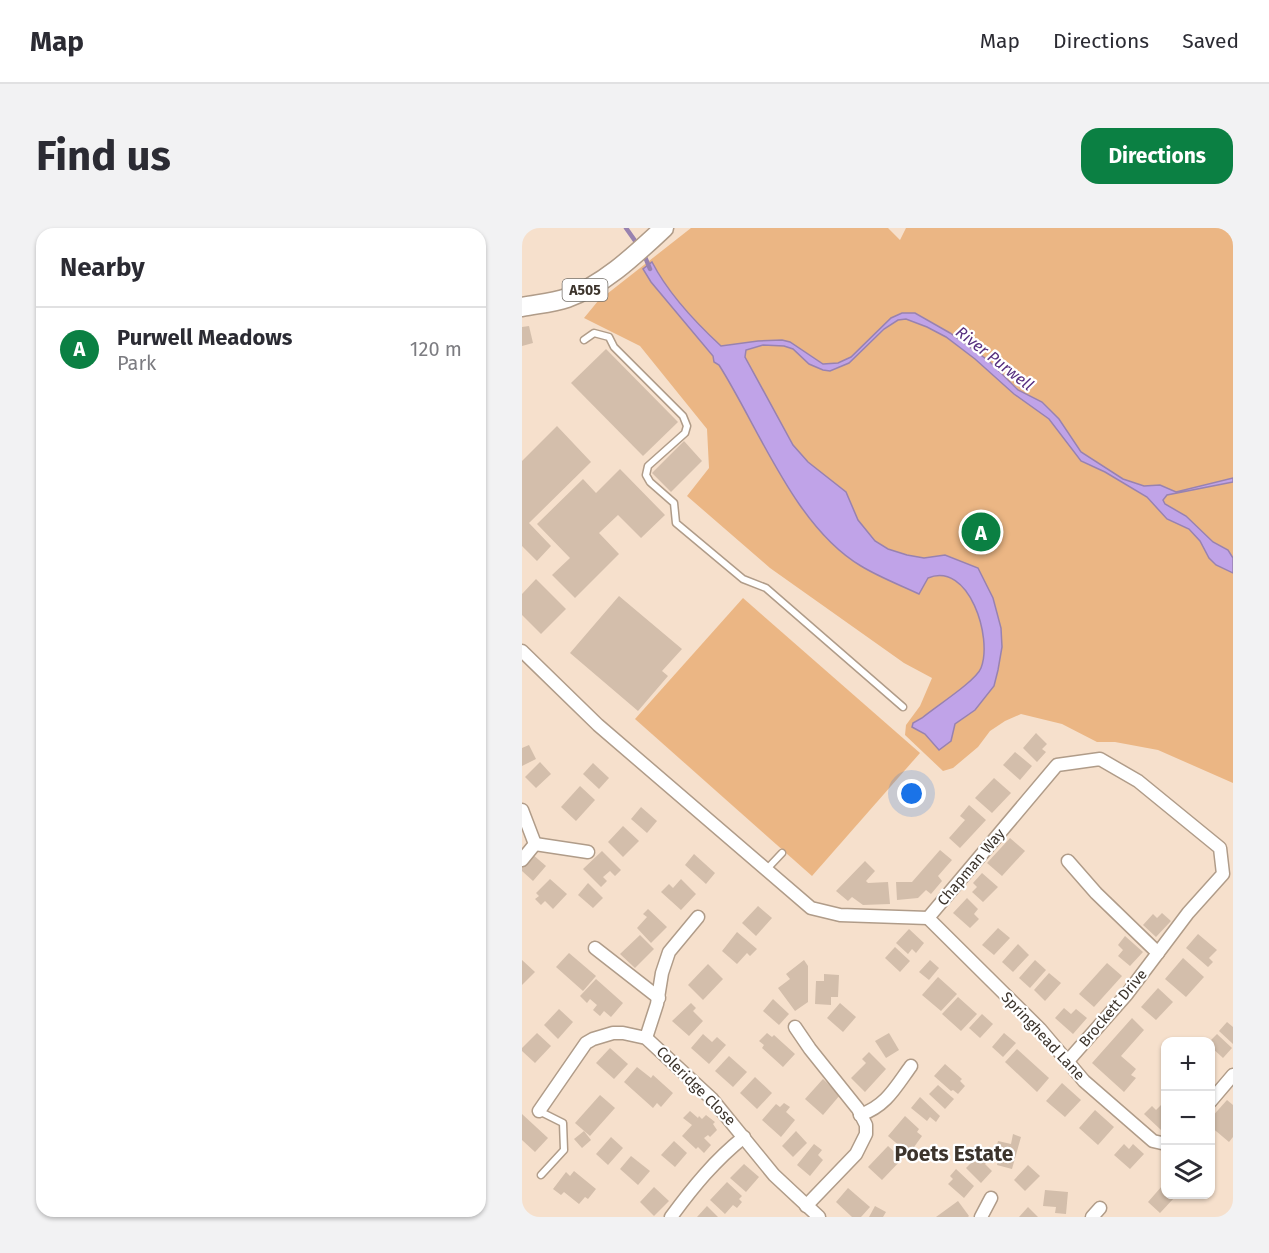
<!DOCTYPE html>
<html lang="en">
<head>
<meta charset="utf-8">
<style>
  :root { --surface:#fff; --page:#f2f2f3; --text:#2b2b33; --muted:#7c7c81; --line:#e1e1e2; --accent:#0b8043 }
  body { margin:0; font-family:"Fira Sans",sans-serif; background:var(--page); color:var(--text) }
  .controls { position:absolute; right:18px; bottom:18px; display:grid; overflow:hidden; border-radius:12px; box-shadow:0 2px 4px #0004 }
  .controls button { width:54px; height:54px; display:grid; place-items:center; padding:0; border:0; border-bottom:2px solid var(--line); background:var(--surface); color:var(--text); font:30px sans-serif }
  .you { position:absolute; left:390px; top:566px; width:21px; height:21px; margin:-15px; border:4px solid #fff; border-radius:50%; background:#1a73e8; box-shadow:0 0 0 9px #1a73e833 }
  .badge { display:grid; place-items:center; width:39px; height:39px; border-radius:50%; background:var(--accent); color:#fff; font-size:20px; font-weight:700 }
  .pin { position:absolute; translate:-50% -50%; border:3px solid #fff; box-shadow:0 2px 6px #0006 }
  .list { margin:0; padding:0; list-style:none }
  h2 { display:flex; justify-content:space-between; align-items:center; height:78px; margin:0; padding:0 24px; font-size:26px }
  h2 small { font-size:20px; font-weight:400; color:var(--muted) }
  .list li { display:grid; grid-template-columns:39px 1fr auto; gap:18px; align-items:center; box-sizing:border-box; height:84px; padding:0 24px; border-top:2px solid var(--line) }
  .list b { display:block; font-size:22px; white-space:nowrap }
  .list p { margin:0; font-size:20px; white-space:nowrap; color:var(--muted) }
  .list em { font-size:20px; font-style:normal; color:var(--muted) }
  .icon { flex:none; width:33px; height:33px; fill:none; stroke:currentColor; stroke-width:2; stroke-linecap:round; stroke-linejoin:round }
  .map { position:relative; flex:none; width:711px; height:989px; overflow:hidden; border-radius:18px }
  header { display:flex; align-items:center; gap:36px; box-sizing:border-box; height:84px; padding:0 30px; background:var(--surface); border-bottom:2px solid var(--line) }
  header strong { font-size:28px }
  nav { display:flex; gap:33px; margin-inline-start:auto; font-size:21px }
  .intro { display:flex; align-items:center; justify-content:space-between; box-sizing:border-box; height:144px; padding:0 36px }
  h1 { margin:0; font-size:42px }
  .button { padding:15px 27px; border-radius:18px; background:var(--accent); color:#fff; font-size:21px; font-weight:700 }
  main { display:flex; gap:36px; padding:0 36px }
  aside { flex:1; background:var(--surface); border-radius:18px; box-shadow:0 2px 4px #0004 }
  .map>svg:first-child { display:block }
  .green { fill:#ebb684 }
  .water { fill:#c0a3e8; stroke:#9882b0; stroke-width:1.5 }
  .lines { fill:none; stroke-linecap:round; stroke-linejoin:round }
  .stream { stroke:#9882b0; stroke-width:4.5 }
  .building { fill:#d3beab }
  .lane-casing { stroke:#b09c89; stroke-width:9 }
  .street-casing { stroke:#b09c89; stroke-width:15 }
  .primary-casing { stroke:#b09c89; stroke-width:21 }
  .lane { stroke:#fff; stroke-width:6 }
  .street { stroke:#fff; stroke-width:12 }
  .primary { stroke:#fff; stroke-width:18 }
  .labels { text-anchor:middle; stroke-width:4.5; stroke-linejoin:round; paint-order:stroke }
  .shield { fill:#fff; stroke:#76716b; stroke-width:1.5 }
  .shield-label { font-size:14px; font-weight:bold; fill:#3c342c }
  .street-label { font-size:15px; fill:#3c342c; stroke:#fff }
  .water-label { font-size:16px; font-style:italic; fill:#562e7f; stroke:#fff }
  .district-label { font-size:21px; font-weight:bold; fill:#3c342c; stroke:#fff }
</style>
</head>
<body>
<header>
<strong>Map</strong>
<nav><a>Map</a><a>Directions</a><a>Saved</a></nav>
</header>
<div class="intro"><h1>Find us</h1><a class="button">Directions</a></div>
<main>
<aside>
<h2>Nearby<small></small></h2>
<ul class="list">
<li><span class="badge">A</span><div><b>Purwell Meadows</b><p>Park</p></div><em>120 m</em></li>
</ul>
</aside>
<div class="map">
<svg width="711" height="989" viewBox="0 0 711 989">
  <rect width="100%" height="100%" fill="#f6e0cc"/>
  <!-- green -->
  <g class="green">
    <polygon points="169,0 366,0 378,12 384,0 711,0 711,555 636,522 593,514 575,514 540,496 499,486 483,493 468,503 456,519 431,540 421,543 383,507 384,497 398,478 410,450 382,435 248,340 165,268 187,240 185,201 118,118 62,90 76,73"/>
    <polygon points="221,370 398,525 290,648 113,491"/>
  </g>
  <!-- water -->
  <path class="water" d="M 130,34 C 146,65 173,94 199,118 L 236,113 L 260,112 L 268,114 L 301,136 L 316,135 L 329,129 L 369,90 L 380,85 L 393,85 L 428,105 L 467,133 L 496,162 L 520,174 L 537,191 L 559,224 L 601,251 L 622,258 L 638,257 L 654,264 L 711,250 L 711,254 L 645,267 L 641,272 L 643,276 L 664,288 L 691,314 L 706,322 L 711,330 L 711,345 L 694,337 L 687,330 L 678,313 L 667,301 L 645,291 L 625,269 L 583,244 L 559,233 L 527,191 L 492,166 L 453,131 L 424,109 L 405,99 L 384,91 L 376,92 L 362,101 L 327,135 L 308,143 L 301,142 L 287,136 L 271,121 L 262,118 L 241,117 L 224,122 L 223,129 L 271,217 L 286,234 L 324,264 L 336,292 L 353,313 L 366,321 L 385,327 L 402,330 L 423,327 L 456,340 L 471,370 L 479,400 L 480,419 L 476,442 L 472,458 L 453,482 L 433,496 L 429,513 L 417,522 L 403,506 L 390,499 L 391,495 L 400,490 C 413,479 454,453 459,440 C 471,410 447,333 406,350 L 397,366 C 378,357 357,349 339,338 C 273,299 237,200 197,137 L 192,134 L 191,128 L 129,54 L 121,41 Z"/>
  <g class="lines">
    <!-- stream -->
    <g class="stream">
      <polyline points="104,0 116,17"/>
      <polyline points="121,24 128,41"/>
    </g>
  </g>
  <!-- building -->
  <g class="building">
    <polygon points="7,98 11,115 0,118 0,99"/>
    <polygon points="84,121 156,194 121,228 49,155"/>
    <polygon points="35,198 69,234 7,295 29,318 15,333 0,318 0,233"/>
    <polygon points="162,213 180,233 149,264 130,245"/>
    <polygon points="98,241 143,287 119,310 96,287 77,305 97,326 53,370 30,347 48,330 15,296 61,251 74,265"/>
    <polygon points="14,351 44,381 19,406 0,387 0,366"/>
    <polygon points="97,368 160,421 140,443 146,448 116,483 48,425"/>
    <polygon points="514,505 525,516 520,521 524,524 515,534 501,520"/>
    <polygon points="7,517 14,531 0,538 0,520"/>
    <polygon points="493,524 510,538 498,552 481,537"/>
    <polygon points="18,534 29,546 14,560 3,549"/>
    <polygon points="71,535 87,550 77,561 61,546"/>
    <polygon points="472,550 489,565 470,585 453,570"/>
    <polygon points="58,558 73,572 54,593 39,579"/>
    <polygon points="447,577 464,592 438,620 427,610 443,592 438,588"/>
    <polygon points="119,579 135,593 125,605 109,591"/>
    <polygon points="101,598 117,613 101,629 86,614"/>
    <polygon points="488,610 503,623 480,648 465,635"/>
    <polygon points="418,622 430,632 416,648 420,653 409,666 404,662 396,670 375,672 374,654 390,654"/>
    <polygon points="80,623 99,642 93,648 88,643 81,649 85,653 79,659 61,641"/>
    <polygon points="10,626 24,638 11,653 0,643 0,637"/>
    <polygon points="172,626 193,645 184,656 163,637"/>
    <polygon points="343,633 353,643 344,653 346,655 366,654 368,676 341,677 330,669 326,673 314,663"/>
    <polygon points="460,645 476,659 461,674 450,664 455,659 451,655"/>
    <polygon points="28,651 45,666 31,681 23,673 19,677 13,671 17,668 14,665"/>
    <polygon points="159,651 174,666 159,682 139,664 147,656 151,660"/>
    <polygon points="66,655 81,670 71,680 56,667"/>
    <polygon points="445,670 456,681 452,686 457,691 448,700 431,685"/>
    <polygon points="236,678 250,690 234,708 220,695"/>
    <polygon points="126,681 145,699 129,715 115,700 125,689 121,686"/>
    <polygon points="640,685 649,693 634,709 621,697 631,686 635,690"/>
    <polygon points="476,700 488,710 472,727 460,717"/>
    <polygon points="387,701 402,715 394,725 390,721 386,726 374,715"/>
    <polygon points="215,704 235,721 228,728 225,725 215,736 200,723"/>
    <polygon points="676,706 695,722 687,730 691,734 686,739 664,720"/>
    <polygon points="118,707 132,721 113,740 98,726"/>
    <polygon points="603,708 621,724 608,738 596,728 601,722 596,717"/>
    <polygon points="496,716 507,727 491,744 480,734"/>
    <polygon points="373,719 388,733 378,744 363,730"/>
    <polygon points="47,725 74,748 61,763 34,739"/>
    <polygon points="661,730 682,749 664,769 643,751"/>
    <polygon points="0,732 13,744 0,757"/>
    <polygon points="282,732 286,738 286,774 273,783 256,760 268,751 264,746"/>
    <polygon points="408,732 417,740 407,752 397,744"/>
    <polygon points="513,732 524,742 508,760 497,750"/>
    <polygon points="585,735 600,748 572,779 557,766"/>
    <polygon points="186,736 201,751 181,772 166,757"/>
    <polygon points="527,745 539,755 523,773 512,762"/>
    <polygon points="302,746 317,747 316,769 309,769 309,777 293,776 294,753 302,753"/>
    <polygon points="416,749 435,766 419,783 400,767"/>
    <polygon points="74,751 101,775 89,789 82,783 78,788 71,782 75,777 68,771 65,775 58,768"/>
    <polygon points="636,760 651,774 634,792 619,779"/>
    <polygon points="436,769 455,786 439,803 420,786"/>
    <polygon points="251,771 267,786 257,797 241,783"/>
    <polygon points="169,775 174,780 171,783 181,793 167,808 150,793"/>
    <polygon points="318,775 334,789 321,804 305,790"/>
    <polygon points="542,780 549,786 554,781 565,790 551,806 533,790"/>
    <polygon points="37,781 51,794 36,811 22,797"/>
    <polygon points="460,786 471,796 458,810 447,800"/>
    <polygon points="610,790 622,802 599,828 614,841 609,847 614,850 602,864 570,835"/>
    <polygon points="705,794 711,799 711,816 697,803"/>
    <polygon points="15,805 29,818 13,835 0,823 0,820"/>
    <polygon points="245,805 250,809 252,807 273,826 261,839 240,820 242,817 237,813"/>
    <polygon points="367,805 377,822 364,830 353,813"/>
    <polygon points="482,805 494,815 481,829 470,819"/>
    <polygon points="181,806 190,814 195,809 204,817 187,836 169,820"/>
    <polygon points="695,806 710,820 701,830 688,818 688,813"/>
    <polygon points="88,820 106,836 92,851 74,835"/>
    <polygon points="495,821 527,850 515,864 483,834"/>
    <polygon points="347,824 364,841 343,864 329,850 344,835 340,831"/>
    <polygon points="207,828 225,844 211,859 193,843"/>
    <polygon points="423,836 440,851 438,853 443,858 436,866 431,862 429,863 412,848"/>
    <polygon points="115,839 129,850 131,847 151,865 139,879 135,875 131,880 102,854"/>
    <polygon points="233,849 250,865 235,881 218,865"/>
    <polygon points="301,851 318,867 301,887 283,871"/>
    <polygon points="540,855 559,872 543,889 524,873"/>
    <polygon points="416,857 432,871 423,881 407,866"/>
    <polygon points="78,867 93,880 68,908 53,895"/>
    <polygon points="398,869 418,888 414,894 408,889 405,893 389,880"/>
    <polygon points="705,872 711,877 711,909 707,914 688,898 688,891"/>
    <polygon points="262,875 268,879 264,884 273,892 259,909 240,892 254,876 258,879"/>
    <polygon points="639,877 644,881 644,896 639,902 622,886 630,878 634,882"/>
    <polygon points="573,882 592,899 576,917 557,900"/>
    <polygon points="168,883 176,890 177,888 180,891 184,887 193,894 191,896 195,902 188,909 186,907 182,910 189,917 182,925 176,919 174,921 160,908 170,897 161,890"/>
    <polygon points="0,886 26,910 13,924 0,912"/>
    <polygon points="383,888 397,901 395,904 400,908 387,926 366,908"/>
    <polygon points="62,903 69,912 60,920 52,911"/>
    <polygon points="274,903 285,915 271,929 260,918"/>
    <polygon points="491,906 499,909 490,941 475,937 479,922 474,921 476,913 489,916"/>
    <polygon points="89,909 101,920 86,937 74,926"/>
    <polygon points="152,913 165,925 153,939 139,927"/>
    <polygon points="292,916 300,922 296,927 301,932 288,948 275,937"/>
    <polygon points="602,916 607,921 611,916 622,926 608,941 592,927"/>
    <polygon points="366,918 380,931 360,952 346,939"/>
    <polygon points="461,923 468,930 463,936 470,943 459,955 444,940"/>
    <polygon points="109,928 128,943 116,957 98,941"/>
    <polygon points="222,936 237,949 224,964 208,950"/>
    <polygon points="506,937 518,948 503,963 492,952"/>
    <polygon points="434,941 452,958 442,970 426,956 431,951 428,948"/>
    <polygon points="52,943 74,961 66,971 63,969 57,976 42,964 39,967 31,961 44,944 48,948"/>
    <polygon points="205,954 220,968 217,971 220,974 215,980 211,977 203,986 188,972"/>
    <polygon points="640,958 644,962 644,966 649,966 652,970 638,985 626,974"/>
    <polygon points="132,959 147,973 132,988 118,974"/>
    <polygon points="326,960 348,979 339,989 330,989 314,974"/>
    <polygon points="523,962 546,964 544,986 533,985 534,979 521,978"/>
    <polygon points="436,973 447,988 446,989 414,989"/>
    <polygon points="185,978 196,989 175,989"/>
    <polygon points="353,978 364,984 361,989 347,989"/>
    <polygon points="506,979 516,989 497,989"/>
  </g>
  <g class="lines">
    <defs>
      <g id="lane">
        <polyline points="62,112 72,105 87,109 92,119 161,188 165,198 163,205 126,238 124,247 128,254 152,275 154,295 221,351 244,360 381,479"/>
        <polyline points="244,642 260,625"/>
        <polyline points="17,883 41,895 42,922 19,947"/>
      </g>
      <g id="street">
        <polyline points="0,423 76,497 289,680 318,687 406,690"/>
        <polyline points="0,582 13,616 0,632"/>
        <polyline points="13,616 66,624"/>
        <polyline points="546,633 574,665 636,725"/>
        <polyline points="406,690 535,537 578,531 616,553 698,620 701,646 666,685 605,766 545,834"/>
        <polyline points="406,690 518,801 562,853 631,913 644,916"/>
        <polyline points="73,720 137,770"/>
        <polyline points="273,799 288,821 336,881 344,897 344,906 334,926 284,978"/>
        <polyline points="124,810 135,776 140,745 147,724 176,689"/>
        <polyline points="688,874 711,847"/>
        <polyline points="17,883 64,815 71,811 91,805 101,805 124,810 190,871 252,947 297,989"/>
        <path d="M 338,887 C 364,878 373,860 389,838"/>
        <path d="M 149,989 C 171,959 193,932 222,909"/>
        <polyline points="459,989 469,970"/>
        <polyline points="570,989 578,980"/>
      </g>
      <path id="primary" d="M 0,79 C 15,76 31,75 45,70 C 82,57 114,26 142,0"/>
    </defs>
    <!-- lane casing -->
    <use href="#lane" class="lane-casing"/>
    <!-- street casing -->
    <use href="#street" class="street-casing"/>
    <!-- primary casing -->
    <use href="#primary" class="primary-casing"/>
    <!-- lane -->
    <use href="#lane" class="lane"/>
    <!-- street -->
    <use href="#street" class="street"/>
    <!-- primary -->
    <use href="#primary" class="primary"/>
  </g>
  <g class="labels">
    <!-- shield labels -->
    <rect class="shield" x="40.5" y="51" width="45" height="22" rx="4.5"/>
    <g class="shield-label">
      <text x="63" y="67">A505</text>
    </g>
    <!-- street labels -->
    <g class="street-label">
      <text transform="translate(449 639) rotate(-50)" y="5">Chapman Way</text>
      <text transform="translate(591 780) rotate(-50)" y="5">Brockett Drive</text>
      <text transform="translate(521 808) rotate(47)" y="5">Springhead Lane</text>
      <text transform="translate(174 858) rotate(45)" y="5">Coleridge Close</text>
    </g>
    <!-- water labels -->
    <g class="water-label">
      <text transform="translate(473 130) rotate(38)" y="6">River Purwell</text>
    </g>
    <!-- district labels -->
    <g class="district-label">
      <text x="432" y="933">Poets Estate</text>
    </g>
  </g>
</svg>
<div class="controls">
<button>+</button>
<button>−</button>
<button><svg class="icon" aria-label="layers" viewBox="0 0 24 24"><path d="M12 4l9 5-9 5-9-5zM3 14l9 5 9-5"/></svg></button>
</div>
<div class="you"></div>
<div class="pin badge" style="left:459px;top:304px">A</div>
</div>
</main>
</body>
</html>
